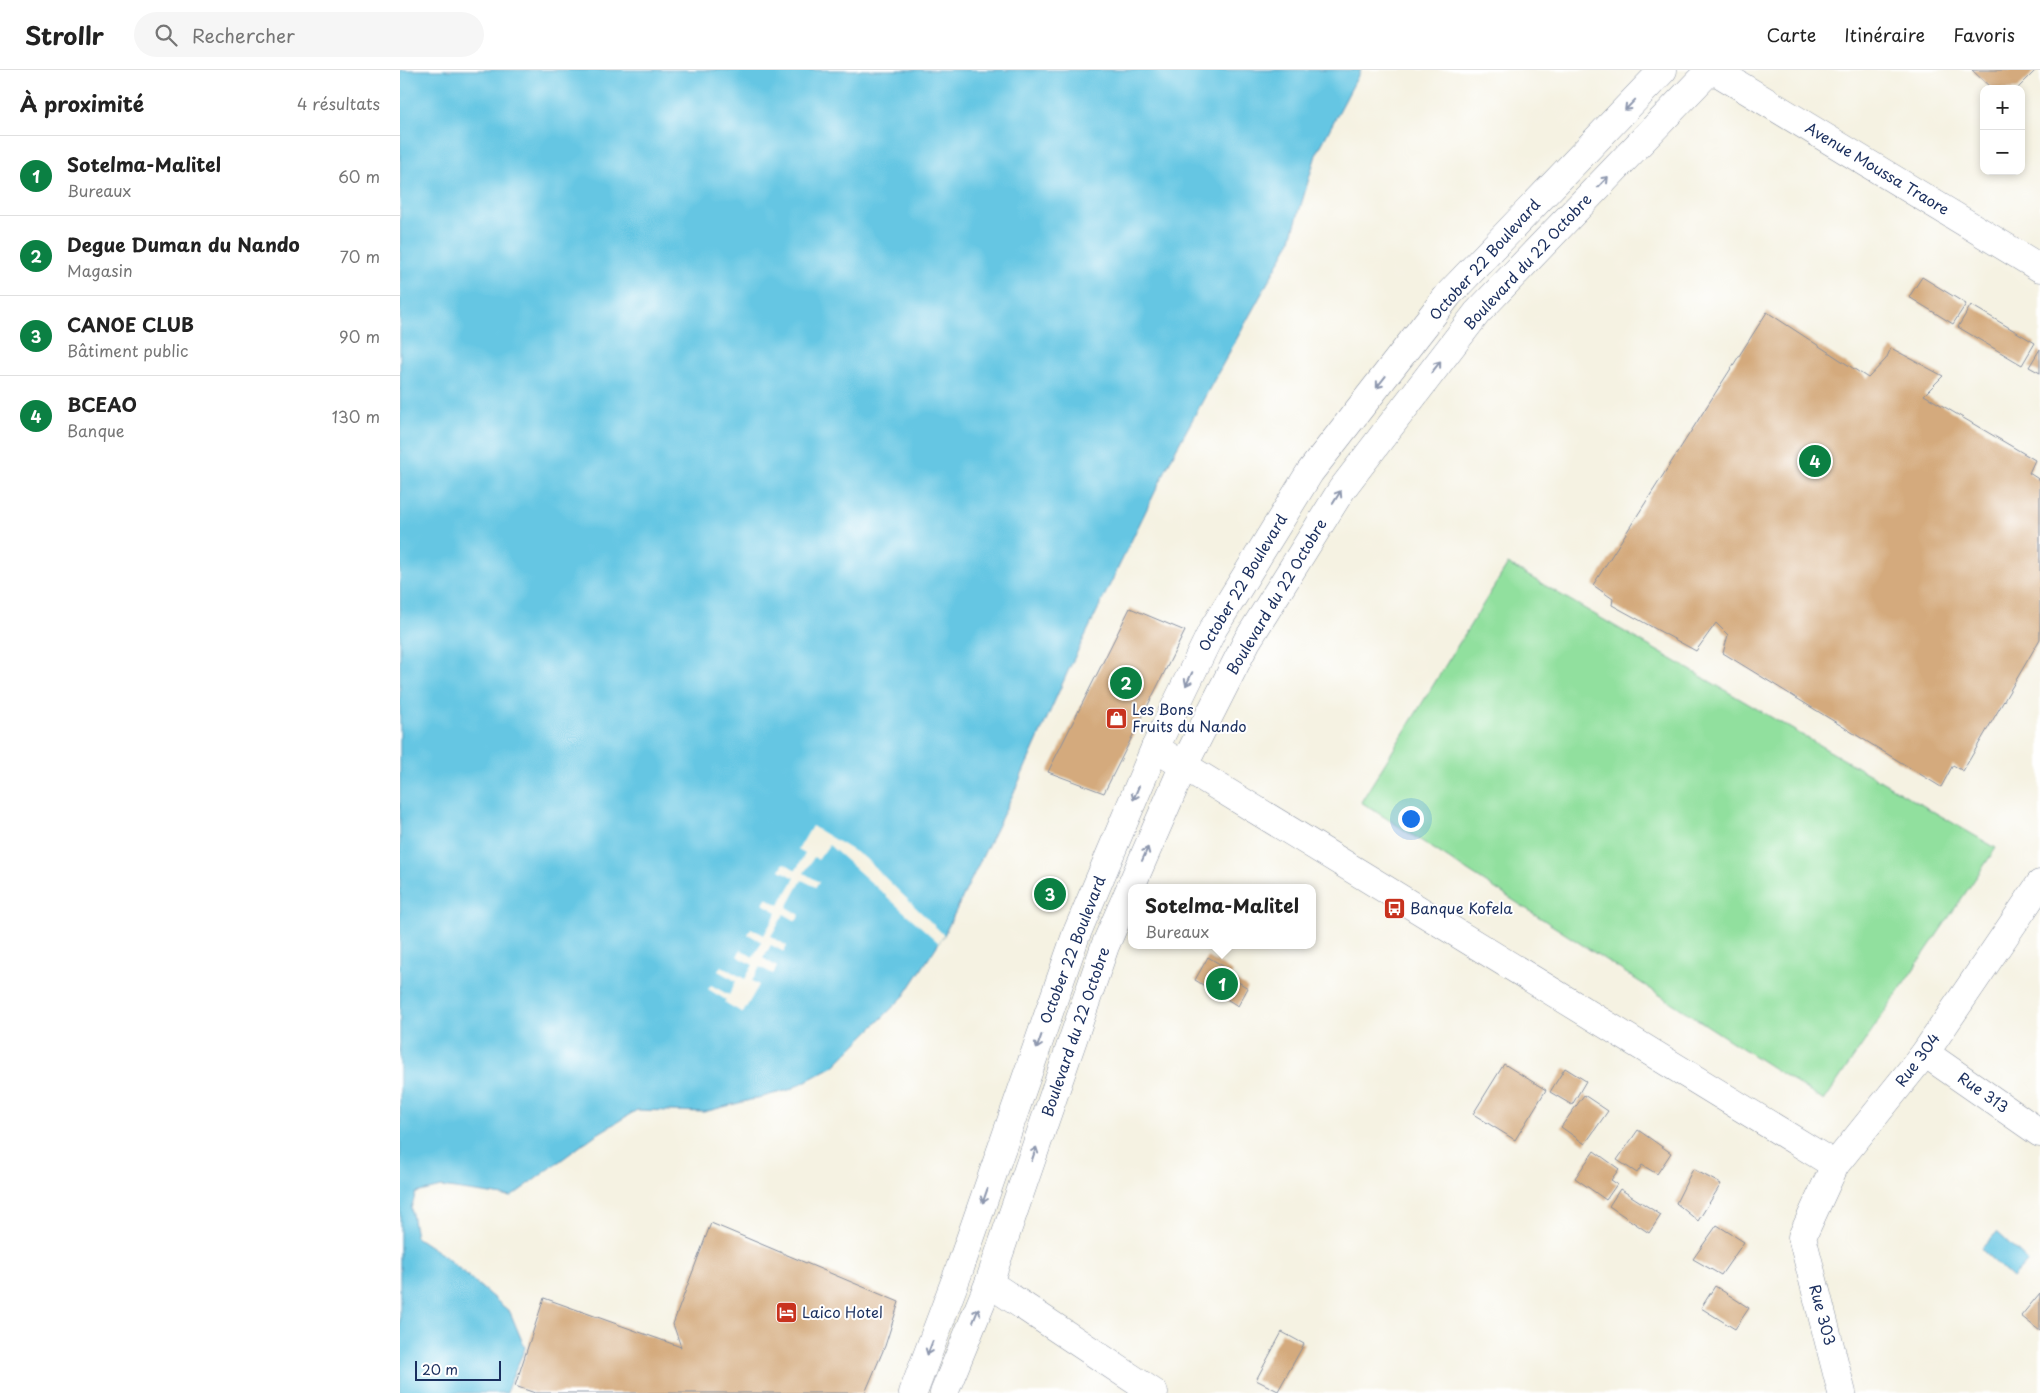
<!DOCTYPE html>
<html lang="fr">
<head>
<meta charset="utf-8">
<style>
  :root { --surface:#fff; --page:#f6f6f6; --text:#222; --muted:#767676; --line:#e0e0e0; --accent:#0b8043 }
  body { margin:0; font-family:"Playpen Sans",sans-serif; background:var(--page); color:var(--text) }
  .controls { position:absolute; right:15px; top:15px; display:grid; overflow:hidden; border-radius:10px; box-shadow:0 2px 8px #0003 }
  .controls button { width:45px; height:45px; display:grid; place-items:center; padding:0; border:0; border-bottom:1px solid var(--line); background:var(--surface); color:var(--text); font:25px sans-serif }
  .scale { position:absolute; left:15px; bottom:12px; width:86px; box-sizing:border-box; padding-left:5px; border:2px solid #1b2f5e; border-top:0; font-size:14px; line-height:18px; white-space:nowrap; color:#1b2f5e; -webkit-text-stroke:4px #fff; paint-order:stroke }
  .you { position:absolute; left:1010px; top:748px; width:18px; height:18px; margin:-12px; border:4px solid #fff; border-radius:50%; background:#1a73e8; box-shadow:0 0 0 8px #1a73e833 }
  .badge { display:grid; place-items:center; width:32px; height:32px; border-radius:50%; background:var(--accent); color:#fff; font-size:16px; font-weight:700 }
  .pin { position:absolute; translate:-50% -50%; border:2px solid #fff; box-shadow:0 1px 5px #0006 }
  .popup { position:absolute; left:728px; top:814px; width:188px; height:65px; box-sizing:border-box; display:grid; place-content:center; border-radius:10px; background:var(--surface); filter:drop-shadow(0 1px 4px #0005); font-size:16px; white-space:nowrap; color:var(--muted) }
  .popup b { font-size:19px; color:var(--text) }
  .popup::after { content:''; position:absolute; left:50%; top:100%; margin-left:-10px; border:10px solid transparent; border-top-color:var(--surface) }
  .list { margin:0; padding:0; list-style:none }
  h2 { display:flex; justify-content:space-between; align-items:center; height:65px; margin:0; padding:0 20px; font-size:21px }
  h2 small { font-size:16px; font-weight:400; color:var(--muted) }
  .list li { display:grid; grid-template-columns:32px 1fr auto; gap:15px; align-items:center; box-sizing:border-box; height:80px; padding:0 20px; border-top:1px solid var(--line) }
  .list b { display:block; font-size:19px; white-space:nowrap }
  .list p { margin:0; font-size:16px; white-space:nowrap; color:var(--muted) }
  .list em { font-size:16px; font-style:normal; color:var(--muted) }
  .icon { flex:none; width:28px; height:28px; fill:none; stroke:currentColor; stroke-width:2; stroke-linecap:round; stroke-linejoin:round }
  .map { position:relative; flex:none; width:1640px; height:1323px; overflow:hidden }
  header { display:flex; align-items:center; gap:30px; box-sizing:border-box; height:70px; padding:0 25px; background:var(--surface); border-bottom:1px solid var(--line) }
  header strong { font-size:24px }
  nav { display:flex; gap:28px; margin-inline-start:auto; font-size:18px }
  .search { width:350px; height:45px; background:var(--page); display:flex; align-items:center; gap:12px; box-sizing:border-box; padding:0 18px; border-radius:28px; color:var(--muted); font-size:19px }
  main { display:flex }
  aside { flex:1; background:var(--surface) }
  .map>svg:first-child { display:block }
  .green { fill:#91e09e; stroke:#56887e }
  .water { fill:#65c6e3; stroke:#407aa0 }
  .pier { fill:#f5f2e2 }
  .building { fill:#d4aa7d }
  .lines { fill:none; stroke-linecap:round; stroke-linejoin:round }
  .minor-casing { stroke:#8890a0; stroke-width:29 }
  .major-casing { stroke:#8890a0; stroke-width:29 }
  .minor { stroke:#fff; stroke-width:28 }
  .major { stroke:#fff; stroke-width:28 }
  .oneway { stroke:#8d97ae }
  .labels { text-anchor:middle; stroke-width:4; stroke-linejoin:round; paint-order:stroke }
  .street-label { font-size:15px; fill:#1b2f5e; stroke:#fff }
  .poi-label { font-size:15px; fill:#1b2f5e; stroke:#fff; text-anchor:start }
</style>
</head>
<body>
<header>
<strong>Strollr</strong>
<div class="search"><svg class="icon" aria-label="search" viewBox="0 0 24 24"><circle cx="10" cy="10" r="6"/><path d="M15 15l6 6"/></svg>Rechercher</div>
<nav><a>Carte</a><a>Itinéraire</a><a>Favoris</a></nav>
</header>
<main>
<aside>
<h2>À proximité<small>4 résultats</small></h2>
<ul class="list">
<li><span class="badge">1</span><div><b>Sotelma-Malitel</b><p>Bureaux</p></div><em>60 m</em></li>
<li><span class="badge">2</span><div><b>Degue Duman du Nando</b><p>Magasin</p></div><em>70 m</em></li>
<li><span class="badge">3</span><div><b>CANOE CLUB</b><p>Bâtiment public</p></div><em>90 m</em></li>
<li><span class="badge">4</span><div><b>BCEAO</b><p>Banque</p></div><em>130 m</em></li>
</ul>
</aside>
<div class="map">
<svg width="1640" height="1323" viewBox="0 0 1640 1323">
  <rect width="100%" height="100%" fill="#fff"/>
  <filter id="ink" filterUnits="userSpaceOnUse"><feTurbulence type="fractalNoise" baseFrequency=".02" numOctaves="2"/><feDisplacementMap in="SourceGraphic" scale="10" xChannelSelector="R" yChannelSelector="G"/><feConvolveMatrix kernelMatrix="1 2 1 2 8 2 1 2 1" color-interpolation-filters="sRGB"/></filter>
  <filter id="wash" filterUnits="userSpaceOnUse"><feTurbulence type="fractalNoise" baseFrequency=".0096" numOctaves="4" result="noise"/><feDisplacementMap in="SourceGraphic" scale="20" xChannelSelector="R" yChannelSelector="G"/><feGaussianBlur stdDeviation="1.12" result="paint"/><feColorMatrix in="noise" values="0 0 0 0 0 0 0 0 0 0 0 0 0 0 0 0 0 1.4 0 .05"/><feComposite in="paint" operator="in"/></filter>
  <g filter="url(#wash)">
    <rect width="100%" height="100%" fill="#f5f2e2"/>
    <!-- green -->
    <polygon class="green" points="1108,494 1596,778 1424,1031 961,732"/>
    <!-- water -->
    <g class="water">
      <polygon points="0,0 961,0 916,85 890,172 774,383 668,601 616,718 544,865 504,926 434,996 389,1020 304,1042 237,1040 194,1066 111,1127 41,1117 16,1123 11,1138 16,1167 43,1185 110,1242 125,1278 108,1317 107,1323 0,1323"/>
      <polygon points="1597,1162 1628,1191 1612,1208 1581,1179"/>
    </g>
    <!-- pier -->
    <polygon class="pier" points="412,756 465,788 544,865 539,873 429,775 418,790 414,787 404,803 419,812 416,817 402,810 387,837 400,845 396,851 384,844 371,866 387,876 384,882 371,875 363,888 377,897 373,904 360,897 352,911 359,915 343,943 324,932 326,930 308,919 311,915 329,925 336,911 318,901 321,896 345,909 353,895 337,886 341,880 353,887 362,872 348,864 351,858 364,865 377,842 363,834 366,828 379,835 395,808 380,800 384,793 396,800 405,784 398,780"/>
    <g id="blocks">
      <!-- building -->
      <g class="building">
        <polygon points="1572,0 1636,0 1617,19 1592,19"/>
        <polygon points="1522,207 1566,234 1553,254 1509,227"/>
        <polygon points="1571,235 1635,273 1622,295 1558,257"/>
        <polygon points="1367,242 1468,308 1486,289 1491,278 1543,306 1524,325 1635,390 1629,403 1640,410 1640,569 1563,701 1553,695 1541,717 1323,583 1328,565 1316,553 1296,581 1212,535 1213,529 1193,515"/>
        <polygon points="1640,279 1640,303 1629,297"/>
        <polygon points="730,538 785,561 704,723 648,702"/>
        <polygon points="808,887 833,902 830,907 848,918 838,936 795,910"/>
        <polygon points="1104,994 1146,1020 1115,1070 1073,1044"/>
        <polygon points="1165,998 1186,1011 1172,1035 1150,1022"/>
        <polygon points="1184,1025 1208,1041 1185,1074 1161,1057"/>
        <polygon points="1238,1060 1271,1083 1257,1104 1242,1095 1237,1103 1217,1090"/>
        <polygon points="1194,1081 1219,1099 1211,1110 1217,1114 1206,1130 1175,1108"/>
        <polygon points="1293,1099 1321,1114 1298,1151 1276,1133"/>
        <polygon points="1220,1119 1261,1145 1249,1163 1209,1136"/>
        <polygon points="311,1153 499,1232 485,1276 465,1323 135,1323 115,1316 144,1228 281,1277 273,1254"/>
        <polygon points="1317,1155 1344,1172 1321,1205 1293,1189"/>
        <polygon points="1315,1216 1349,1238 1335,1259 1301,1238"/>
        <polygon points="1640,1223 1640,1261 1621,1246"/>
        <polygon points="882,1262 904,1274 878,1321 856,1310"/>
      </g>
    </g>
  </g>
  <g filter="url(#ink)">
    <use href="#blocks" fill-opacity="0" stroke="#8890a0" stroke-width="1"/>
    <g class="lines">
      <defs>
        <g id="minor">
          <polyline points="1314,0 1640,198"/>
          <polyline points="755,678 1435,1095"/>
          <polyline points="1525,983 1640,1063"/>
          <polyline points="589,1213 754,1323"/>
          <polyline points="1442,1323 1402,1167 1435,1095 1525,983 1640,814"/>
        </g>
        <g id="major">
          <polyline points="513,1323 560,1198 676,865 755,678 813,559 910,402 1049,224 1263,0"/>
          <polyline points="544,1323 589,1213 705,876 783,697 847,571 942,419 1077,243 1310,0"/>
        </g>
      </defs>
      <!-- minor casing -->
      <use href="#minor" class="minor-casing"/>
      <!-- major casing -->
      <use href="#major" class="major-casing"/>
      <!-- minor -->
      <use href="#minor" class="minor"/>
      <!-- major -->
      <use href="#major" class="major"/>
    </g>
    <!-- one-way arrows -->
    <defs><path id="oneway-shaft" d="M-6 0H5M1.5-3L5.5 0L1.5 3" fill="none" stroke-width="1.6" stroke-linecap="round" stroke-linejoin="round" transform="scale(1.25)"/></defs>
    <g class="oneway">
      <use href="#oneway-shaft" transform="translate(1230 35) rotate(134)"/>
      <use href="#oneway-shaft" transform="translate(1203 112) rotate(-46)"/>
      <use href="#oneway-shaft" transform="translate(1036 297) rotate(-52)"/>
      <use href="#oneway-shaft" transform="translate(981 312) rotate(128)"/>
      <use href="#oneway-shaft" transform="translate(937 427) rotate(-58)"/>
      <use href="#oneway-shaft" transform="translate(789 609) rotate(116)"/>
      <use href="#oneway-shaft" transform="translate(736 723) rotate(113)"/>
      <use href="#oneway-shaft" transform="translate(745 784) rotate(-66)"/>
      <use href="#oneway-shaft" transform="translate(639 972) rotate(109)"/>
      <use href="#oneway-shaft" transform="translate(634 1084) rotate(-71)"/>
      <use href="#oneway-shaft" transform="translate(585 1126) rotate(109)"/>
      <use href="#oneway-shaft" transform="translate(576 1245) rotate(-68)"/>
      <use href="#oneway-shaft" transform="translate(530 1278) rotate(111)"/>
    </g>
  </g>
  <!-- icons -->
  <defs>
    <symbol id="shop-square" viewBox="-11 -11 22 22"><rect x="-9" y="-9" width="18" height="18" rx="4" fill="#c8321e" stroke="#fff"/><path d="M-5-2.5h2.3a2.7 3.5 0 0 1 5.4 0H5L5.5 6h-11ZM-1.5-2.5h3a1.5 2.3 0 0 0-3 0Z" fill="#fff"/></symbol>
    <symbol id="bus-square" viewBox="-11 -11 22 22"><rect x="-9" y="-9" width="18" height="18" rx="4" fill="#c8321e" stroke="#fff"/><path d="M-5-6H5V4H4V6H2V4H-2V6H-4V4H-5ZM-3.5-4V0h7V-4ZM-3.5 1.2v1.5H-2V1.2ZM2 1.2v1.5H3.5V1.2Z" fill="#fff"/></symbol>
    <symbol id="hotel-square" viewBox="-11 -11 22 22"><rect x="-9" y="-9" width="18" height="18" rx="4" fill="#c8321e" stroke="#fff"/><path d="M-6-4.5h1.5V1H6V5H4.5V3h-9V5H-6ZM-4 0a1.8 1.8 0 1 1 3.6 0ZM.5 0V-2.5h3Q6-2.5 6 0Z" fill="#fff"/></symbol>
  </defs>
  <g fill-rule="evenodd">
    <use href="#shop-square" x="704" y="636" width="25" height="25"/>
    <use href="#bus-square" x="982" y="826" width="25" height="25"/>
    <use href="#hotel-square" x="374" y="1230" width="25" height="25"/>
  </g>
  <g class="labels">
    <!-- street labels -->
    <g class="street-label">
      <text transform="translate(1477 99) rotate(31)" y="5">Avenue Moussa Traore</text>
      <text transform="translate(1085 190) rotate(-48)" y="5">October 22 Boulevard</text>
      <text transform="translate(1128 192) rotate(-47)" y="5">Boulevard du 22 Octobre</text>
      <text transform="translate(843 513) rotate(-59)" y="5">October 22 Boulevard</text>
      <text transform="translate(877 527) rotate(-59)" y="5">Boulevard du 22 Octobre</text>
      <text transform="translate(673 880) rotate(-69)" y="5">October 22 Boulevard</text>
      <text transform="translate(676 962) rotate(-71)" y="5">Boulevard du 22 Octobre</text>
      <text transform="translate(1518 990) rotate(-53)" y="5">Rue 304</text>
      <text transform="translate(1583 1023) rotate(35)" y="5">Rue 313</text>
      <text transform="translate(1422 1245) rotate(75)" y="5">Rue 303</text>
    </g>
    <!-- poi labels -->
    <g class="poi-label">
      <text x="732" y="645">Les Bons<tspan x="732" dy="17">Fruits du Nando</tspan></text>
      <text x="1010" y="844">Banque Kofela</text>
      <text x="402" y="1248">Laico Hotel</text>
    </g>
  </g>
</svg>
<div class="controls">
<button>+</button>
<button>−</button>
</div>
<div class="scale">20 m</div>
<div class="you"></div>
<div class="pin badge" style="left:822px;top:914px">1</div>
<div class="popup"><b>Sotelma-Malitel</b>Bureaux</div>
<div class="pin badge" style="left:726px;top:613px">2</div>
<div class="pin badge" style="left:650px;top:824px">3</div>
<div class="pin badge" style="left:1415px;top:391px">4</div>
</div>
</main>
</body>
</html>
